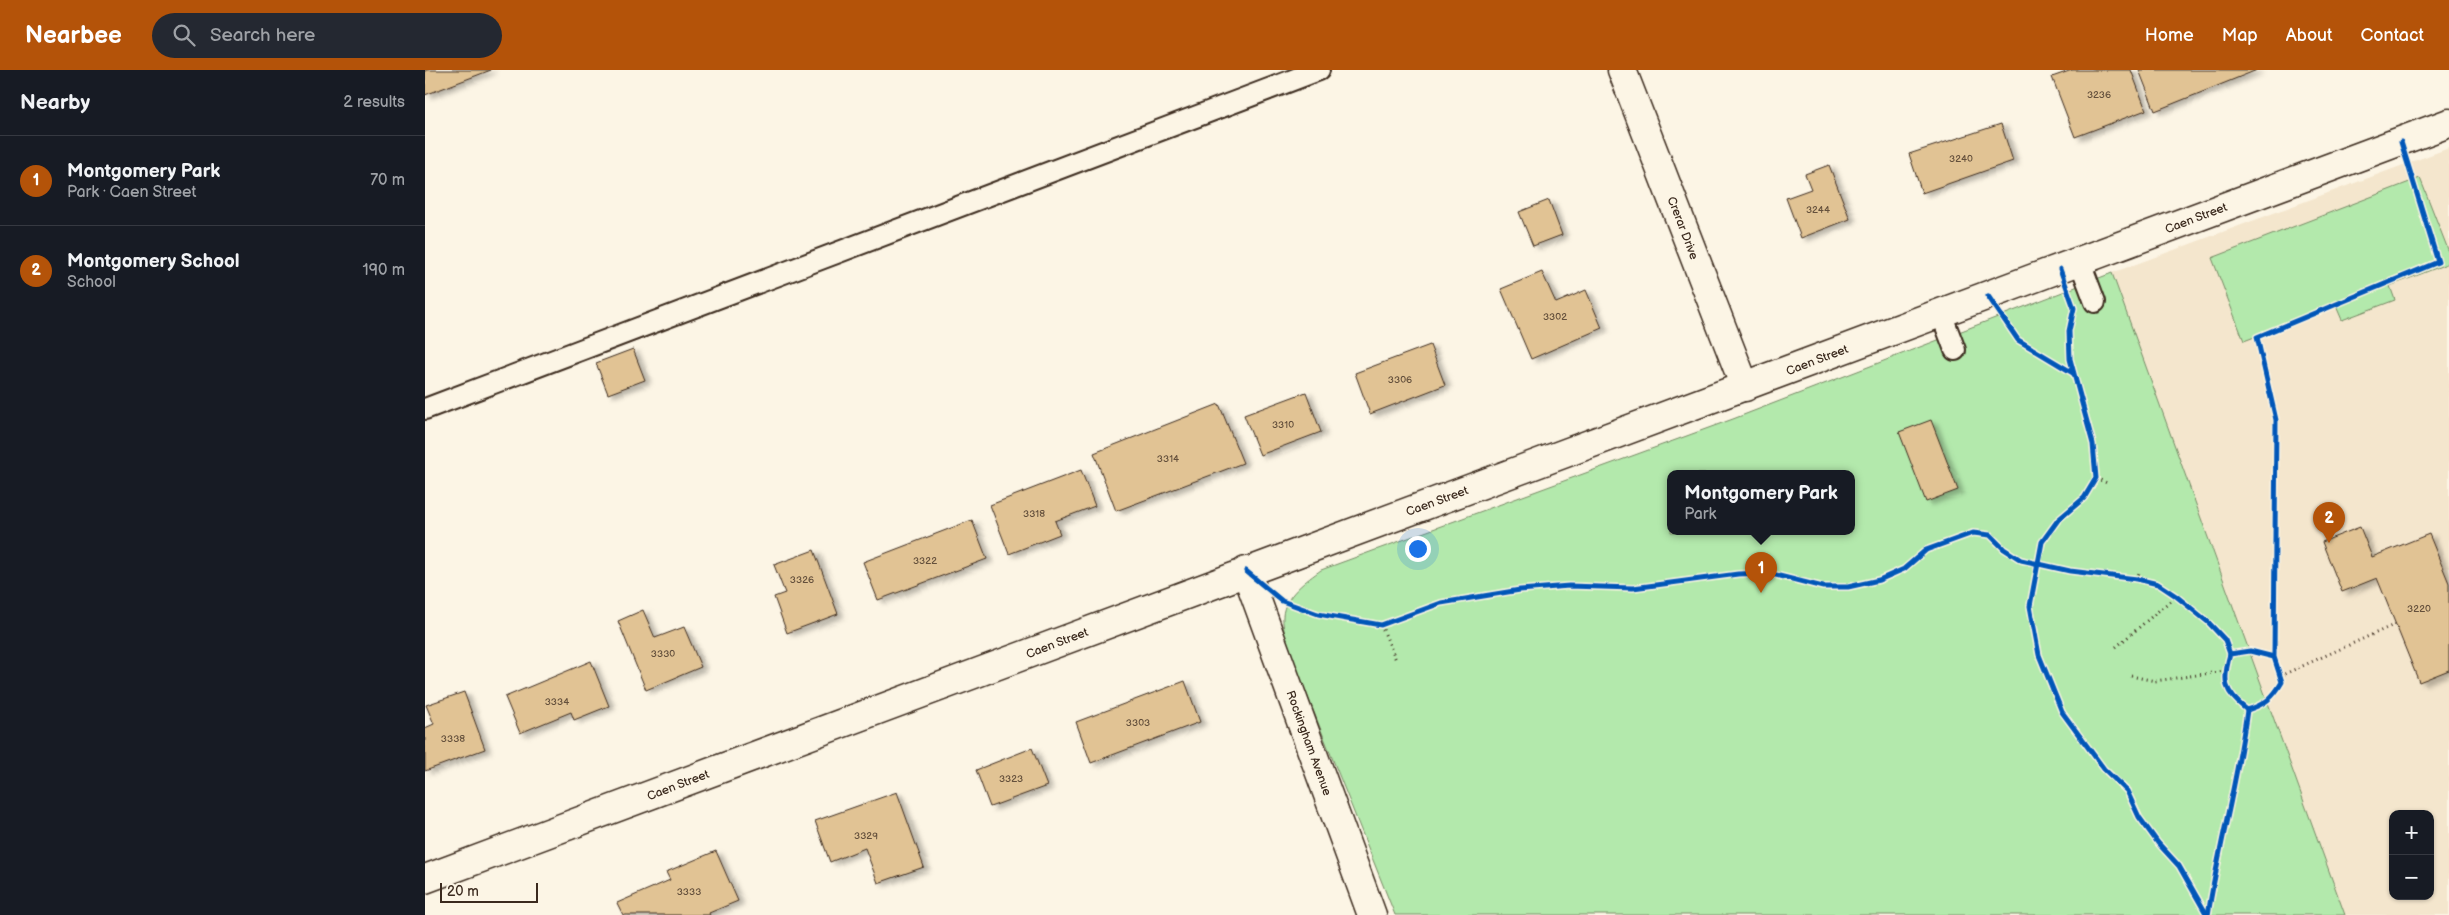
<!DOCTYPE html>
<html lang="en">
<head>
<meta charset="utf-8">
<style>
  :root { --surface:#171b24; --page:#242831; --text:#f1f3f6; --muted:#9ea1a6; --line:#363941; --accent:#b45309 }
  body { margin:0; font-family:"Balsamiq Sans",sans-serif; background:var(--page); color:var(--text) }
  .controls { position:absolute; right:15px; bottom:15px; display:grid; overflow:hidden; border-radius:10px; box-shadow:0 1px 4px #0004 }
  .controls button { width:45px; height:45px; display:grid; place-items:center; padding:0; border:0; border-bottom:1px solid var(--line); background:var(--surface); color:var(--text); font:25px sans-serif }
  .scale { position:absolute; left:15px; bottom:12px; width:98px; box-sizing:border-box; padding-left:5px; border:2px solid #3b2a1e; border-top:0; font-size:14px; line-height:18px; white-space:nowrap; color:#3b2a1e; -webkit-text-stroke:4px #fcf5e5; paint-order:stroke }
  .you { position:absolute; left:992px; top:478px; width:18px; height:18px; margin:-12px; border:4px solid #fff; border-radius:50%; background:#1a73e8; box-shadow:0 0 0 8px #1a73e833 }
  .badge { display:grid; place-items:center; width:32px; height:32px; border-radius:50%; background:var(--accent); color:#fff; font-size:16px; font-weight:700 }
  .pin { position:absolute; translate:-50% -41px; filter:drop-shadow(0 1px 2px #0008) }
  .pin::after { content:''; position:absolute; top:26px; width:18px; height:15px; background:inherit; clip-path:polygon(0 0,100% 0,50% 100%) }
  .popup { position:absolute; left:1242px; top:400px; width:188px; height:65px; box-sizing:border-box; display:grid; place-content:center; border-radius:10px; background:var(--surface); filter:drop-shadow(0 1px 4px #0005); font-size:16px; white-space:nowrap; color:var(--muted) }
  .popup b { font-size:19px; color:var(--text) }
  .popup::after { content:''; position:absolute; left:50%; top:100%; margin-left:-10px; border:10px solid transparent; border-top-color:var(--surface) }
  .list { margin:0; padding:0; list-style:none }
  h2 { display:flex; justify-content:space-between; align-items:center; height:65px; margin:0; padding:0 20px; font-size:21px }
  h2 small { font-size:16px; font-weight:400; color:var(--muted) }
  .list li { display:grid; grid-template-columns:32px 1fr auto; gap:15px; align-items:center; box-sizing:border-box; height:90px; padding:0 20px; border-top:1px solid var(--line) }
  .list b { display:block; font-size:19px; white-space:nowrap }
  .list p { margin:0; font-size:16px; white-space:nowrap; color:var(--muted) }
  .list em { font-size:16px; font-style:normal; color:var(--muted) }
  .icon { flex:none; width:28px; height:28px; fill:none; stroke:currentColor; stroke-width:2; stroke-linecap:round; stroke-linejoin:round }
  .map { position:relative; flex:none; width:2024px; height:845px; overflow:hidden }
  header { display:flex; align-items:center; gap:30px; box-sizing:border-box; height:70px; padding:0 25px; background:var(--accent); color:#fff }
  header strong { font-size:24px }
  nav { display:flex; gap:28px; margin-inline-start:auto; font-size:18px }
  .search { width:350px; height:45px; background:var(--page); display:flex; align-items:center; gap:12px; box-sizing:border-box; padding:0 18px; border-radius:28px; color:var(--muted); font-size:19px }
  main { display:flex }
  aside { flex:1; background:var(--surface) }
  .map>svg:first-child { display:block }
  .built { fill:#f4e6cd; fill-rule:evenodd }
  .green { fill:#b3e9ac; stroke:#778a65; fill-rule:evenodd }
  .building { fill:#e1c394; stroke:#3b2a1e; filter:url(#shadow) }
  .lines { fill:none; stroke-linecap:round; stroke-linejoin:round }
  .lane-casing { stroke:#3b2a1e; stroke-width:24 }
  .street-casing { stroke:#3b2a1e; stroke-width:31 }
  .path { stroke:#3b2a1e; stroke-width:3; stroke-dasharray:1 4; stroke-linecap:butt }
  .lane { stroke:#fcf5e5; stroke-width:20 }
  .street { stroke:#fcf5e5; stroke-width:28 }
  .cycleway-casing { stroke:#fcf5e5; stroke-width:8 }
  .cycleway { stroke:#0057b8; stroke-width:5 }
  .labels { text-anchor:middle; stroke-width:4.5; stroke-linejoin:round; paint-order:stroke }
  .number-label { font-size:10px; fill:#64503c }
  .street-label { font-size:12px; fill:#3b2a1e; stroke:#fcf5e5 }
</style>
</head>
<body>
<header>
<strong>Nearbee</strong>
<div class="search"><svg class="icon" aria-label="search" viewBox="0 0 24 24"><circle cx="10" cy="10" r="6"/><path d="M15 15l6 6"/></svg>Search here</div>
<nav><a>Home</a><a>Map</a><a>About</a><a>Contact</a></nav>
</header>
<main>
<aside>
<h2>Nearby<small>2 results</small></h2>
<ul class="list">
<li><span class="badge">1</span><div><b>Montgomery Park</b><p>Park · Caen Street</p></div><em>70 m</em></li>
<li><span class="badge">2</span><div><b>Montgomery School</b><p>School</p></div><em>190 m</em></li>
</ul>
</aside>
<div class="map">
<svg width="2024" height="845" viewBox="0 0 2024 845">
  <defs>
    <filter id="shadow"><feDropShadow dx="5.5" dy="3" stdDeviation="2.5" flood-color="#0004"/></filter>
  </defs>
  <rect width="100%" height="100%" fill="#fcf5e5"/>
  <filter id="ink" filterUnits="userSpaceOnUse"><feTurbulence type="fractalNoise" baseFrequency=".02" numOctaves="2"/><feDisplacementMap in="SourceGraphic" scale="10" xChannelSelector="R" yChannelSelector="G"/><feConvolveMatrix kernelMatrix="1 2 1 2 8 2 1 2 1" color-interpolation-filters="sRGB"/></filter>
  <g filter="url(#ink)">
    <!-- built -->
    <path class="built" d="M 2024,78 L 2024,845 L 1920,845 L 1687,203 ZM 1968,744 L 2005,744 L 2005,826 L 1968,826 Z"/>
    <!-- green -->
    <g class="green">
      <polygon points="1995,108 2024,182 2024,193 1965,216 1970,230 1917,250 1911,236 1819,271 1787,188"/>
      <path d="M 1687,203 L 1920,845 L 970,845 L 860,570 C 860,562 857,553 858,546 C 859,526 882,510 896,500 L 1308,349 ZM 1246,404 L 1426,404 L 1426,462 L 1246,462 Z"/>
    </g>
    <!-- building -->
    <g class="building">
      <polygon points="0,0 66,0 0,25"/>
      <polygon points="1647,0 1706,0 1721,40 1650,67 1627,7"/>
      <polygon points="1714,0 1832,0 1730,41"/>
      <polygon points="1576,54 1588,91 1497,123 1484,84"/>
      <polygon points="1404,95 1425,149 1376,168 1361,128 1386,119 1380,104"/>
      <polygon points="1124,130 1137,165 1108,176 1094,142"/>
      <polygon points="1117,202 1131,233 1161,220 1177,258 1106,289 1076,219"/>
      <polygon points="1005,275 1020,315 945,344 930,303"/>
      <polygon points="208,279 220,310 183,324 171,293"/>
      <polygon points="881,322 896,362 835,385 819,345"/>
      <polygon points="794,334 818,393 691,441 669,383"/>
      <polygon points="1506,350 1533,420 1501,432 1474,362"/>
      <polygon points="656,400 670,436 630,451 635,464 584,484 565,435"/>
      <polygon points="547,450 562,489 453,530 438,492"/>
      <polygon points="1935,457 1947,487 2004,464 2024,513 2024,600 1994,612 1952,508 1917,522 1897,472"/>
      <polygon points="389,480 413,544 362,563 349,527 360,523 349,495"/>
      <polygon points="218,540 230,568 259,557 276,597 221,620 193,551"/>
      <polygon points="166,591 184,636 149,650 146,642 95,663 80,627"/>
      <polygon points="760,611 775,652 666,693 651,652"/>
      <polygon points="39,622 60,679 0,701 0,658 9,654 1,635"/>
      <polygon points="607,678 622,716 565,737 551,700"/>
      <polygon points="472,722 499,797 453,813 440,778 405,792 390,751"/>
      <polygon points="291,781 313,831 284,843 285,845 198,845 192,833 245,810 241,802"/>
    </g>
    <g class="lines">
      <defs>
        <g id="lane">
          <polyline points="1655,192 1670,232"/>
          <polyline points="1516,243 1530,280"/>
          <polyline points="0,339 894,0"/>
        </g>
        <g id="street">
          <polyline points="1197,0 1320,317"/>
          <polyline points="821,501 947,845"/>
          <polyline points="0,809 2024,53"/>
        </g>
      </defs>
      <!-- lane casing -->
      <use href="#lane" class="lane-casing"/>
      <!-- street casing -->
      <use href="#street" class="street-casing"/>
      <!-- path -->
      <g class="path">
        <polyline points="1671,408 1684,414"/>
        <polyline points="1712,509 1714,503"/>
        <polyline points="956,555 971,590"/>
        <polyline points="1691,577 1751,526"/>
        <polyline points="1706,606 1730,611 1800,601"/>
        <polyline points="1855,606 1971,554"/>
      </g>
      <!-- lane -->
      <use href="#lane" class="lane"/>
      <!-- street -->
      <use href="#street" class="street"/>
      <defs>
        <g id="cycleway">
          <polyline points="1635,199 1649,238 1644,261 1645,289 1668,374 1671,408 1659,428 1633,450 1617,472 1605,536 1614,585 1637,642 1679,699 1702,721 1714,747 1733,773 1754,796 1782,845"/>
          <polyline points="1563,226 1593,270 1648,303"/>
          <polyline points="821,501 857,531 893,544 956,555 1016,533 1095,520 1144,516 1208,518 1313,504 1343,503 1398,517 1423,517 1454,510 1479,499 1501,480 1548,463 1565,465 1579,479 1596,490 1645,501 1712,509 1733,514 1751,526 1783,552 1800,570 1805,584"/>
          <path d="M 1849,587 L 1825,581 L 1805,584 C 1797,612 1799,622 1822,640 C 1839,635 1848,628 1857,612 L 1849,587 L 1851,350 L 1832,267 L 2013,192 L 1976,72"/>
          <path d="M 1783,845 C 1794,776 1813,709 1822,640"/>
        </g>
      </defs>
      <!-- cycleway casing -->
      <use href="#cycleway" class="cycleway-casing"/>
      <!-- cycleway -->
      <use href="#cycleway" class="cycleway"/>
    </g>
  </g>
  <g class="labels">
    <!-- number labels -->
    <g class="number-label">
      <text x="1674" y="28">3236</text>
      <text x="1536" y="92">3240</text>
      <text x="1393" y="143">3244</text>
      <text x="1130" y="250">3302</text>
      <text x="975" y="313">3306</text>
      <text x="858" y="358">3310</text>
      <text x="743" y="392">3314</text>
      <text x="609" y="447">3318</text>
      <text x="500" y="494">3322</text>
      <text x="377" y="513">3326</text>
      <text x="1994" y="542">3220</text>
      <text x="238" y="587">3330</text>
      <text x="132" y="635">3334</text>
      <text x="713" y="656">3303</text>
      <text x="28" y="672">3338</text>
      <text x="586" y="712">3323</text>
      <text x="441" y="769">3329</text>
      <text x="264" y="825">3333</text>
    </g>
    <!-- street labels -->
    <g class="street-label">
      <text transform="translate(1771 148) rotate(-21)" y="4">Caen Street</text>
      <text transform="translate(1258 158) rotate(69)" y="4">Crerar Drive</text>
      <text transform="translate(1392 290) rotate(-21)" y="4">Caen Street</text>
      <text transform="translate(1012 431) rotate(-20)" y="4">Caen Street</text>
      <text transform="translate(632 573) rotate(-21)" y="4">Caen Street</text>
      <text transform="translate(884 673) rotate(70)" y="4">Rockingham Avenue</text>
      <text transform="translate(253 715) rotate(-21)" y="4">Caen Street</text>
    </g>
  </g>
</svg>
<div class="controls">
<button>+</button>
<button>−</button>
</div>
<div class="scale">20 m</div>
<div class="you"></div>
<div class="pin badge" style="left:1336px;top:523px">1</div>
<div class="popup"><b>Montgomery Park</b>Park</div>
<div class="pin badge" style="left:1904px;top:473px">2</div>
</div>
</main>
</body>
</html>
